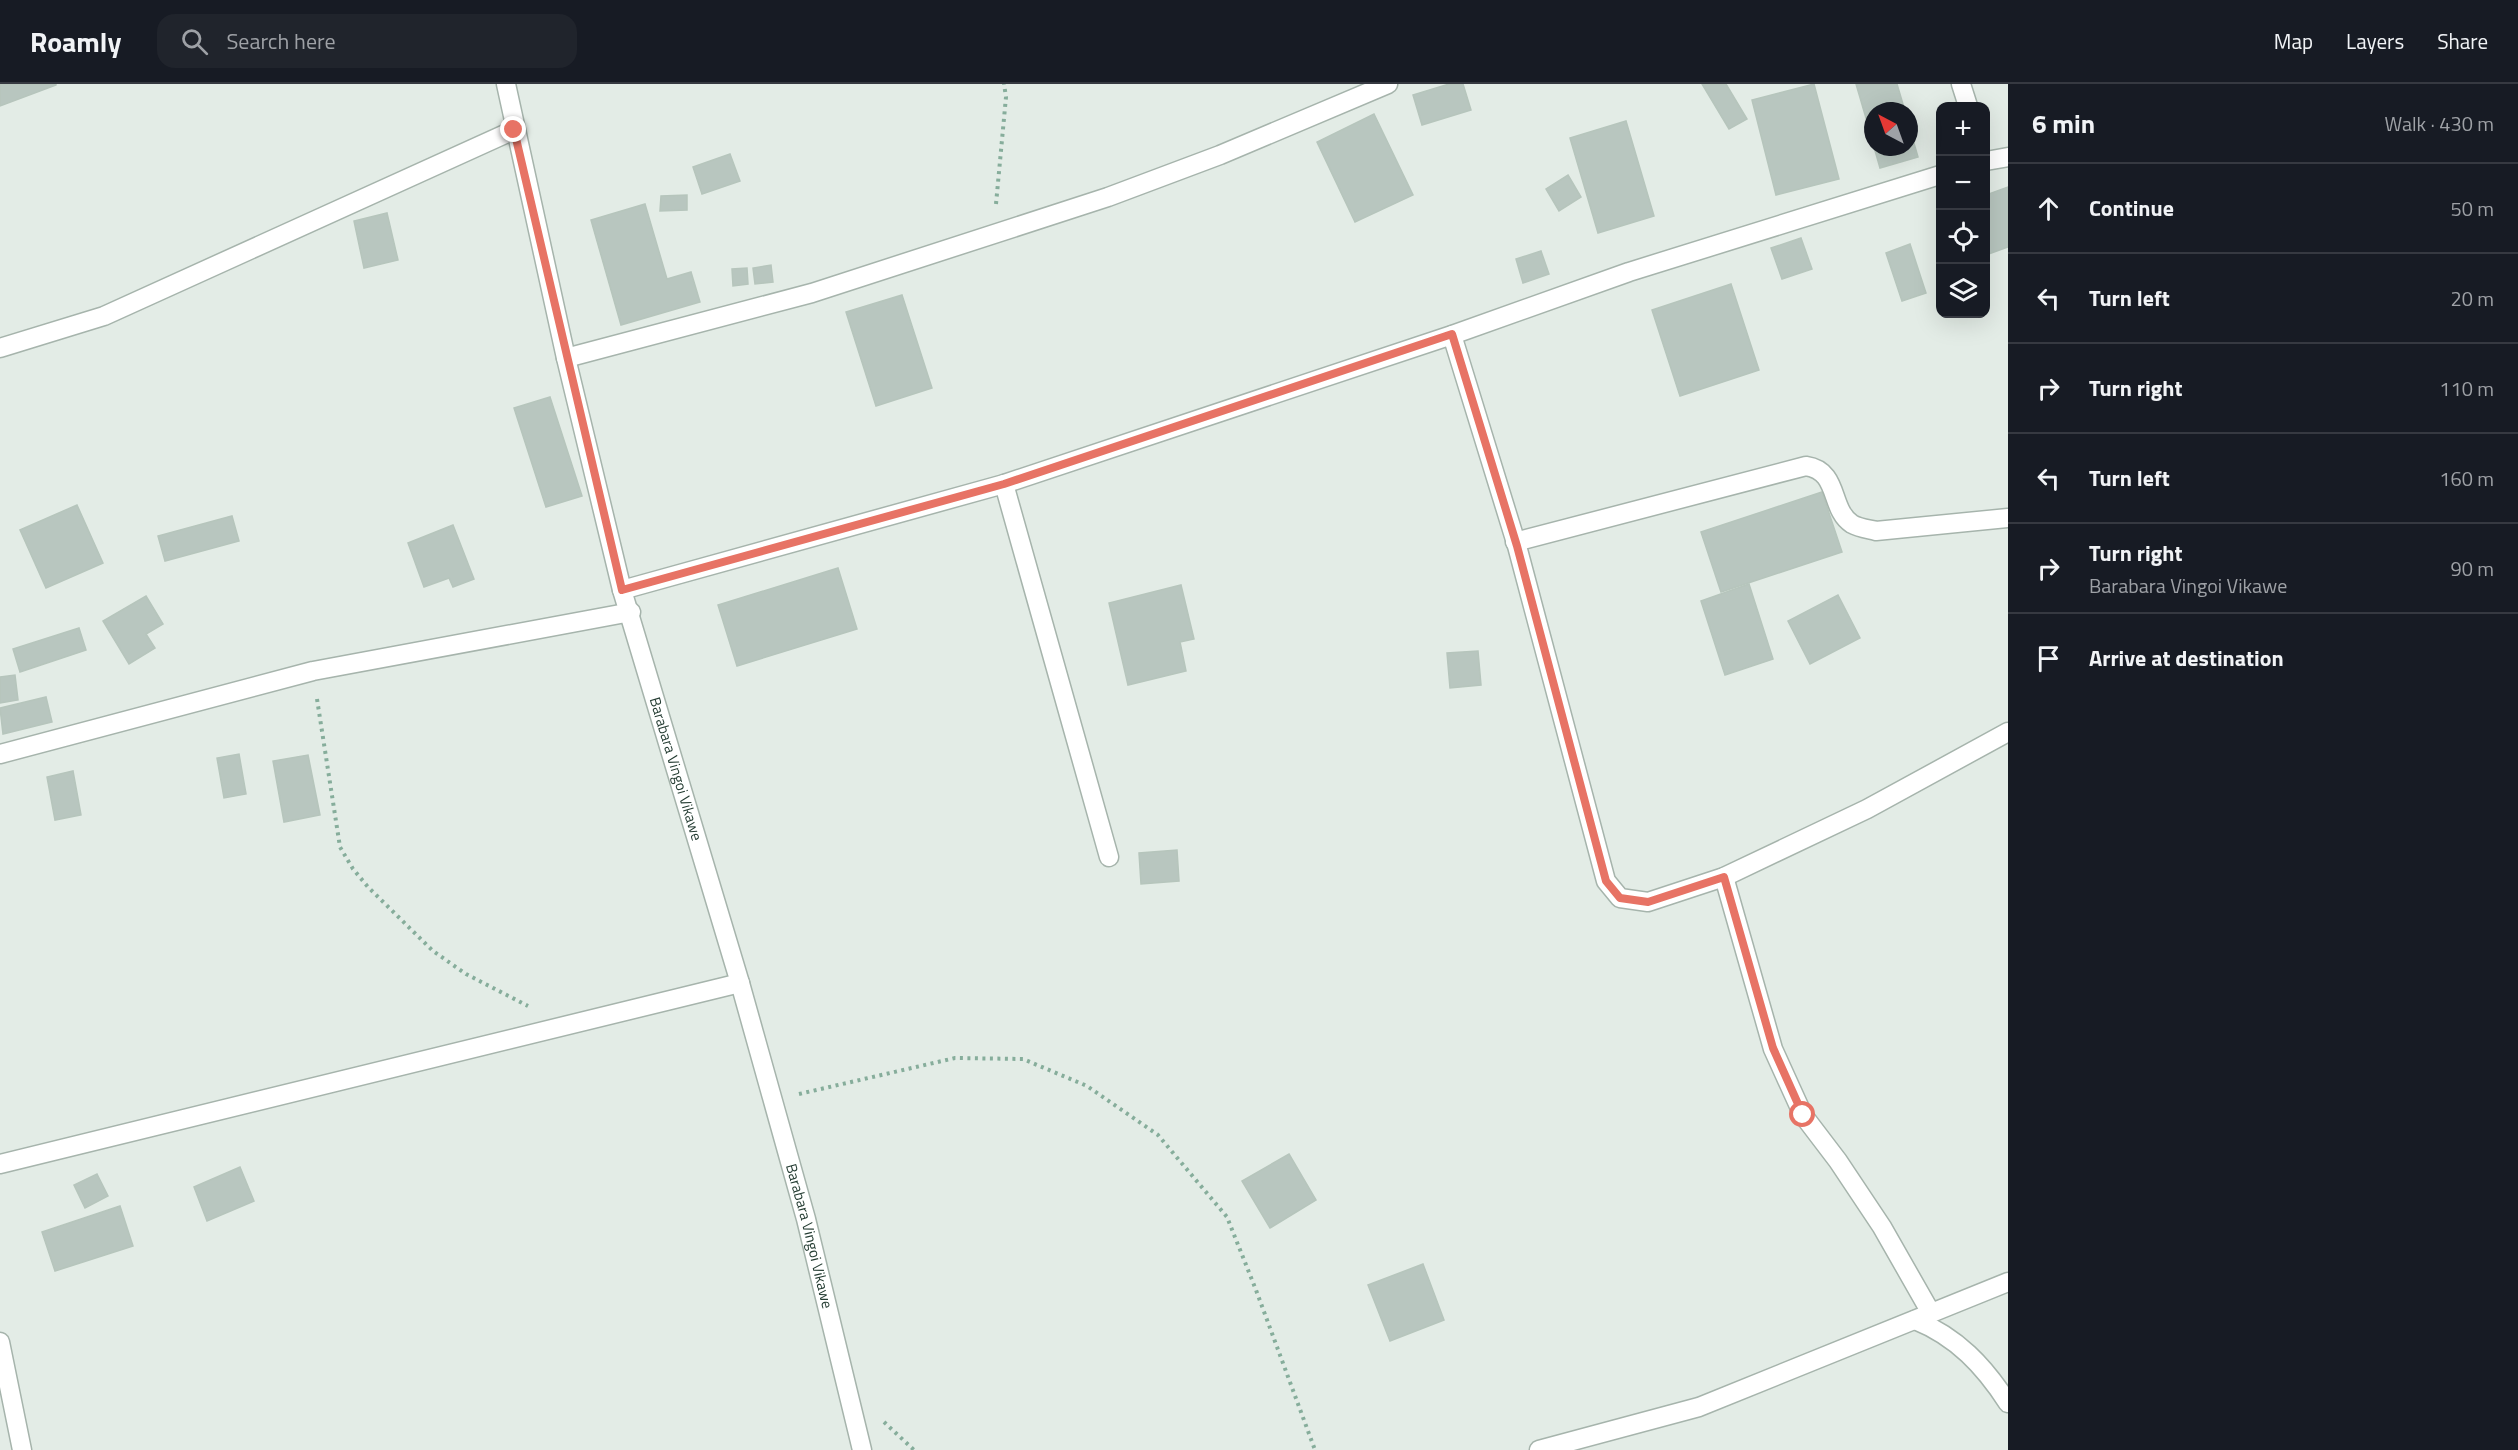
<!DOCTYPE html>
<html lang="en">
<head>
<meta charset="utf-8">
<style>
  :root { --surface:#171b24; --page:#20242c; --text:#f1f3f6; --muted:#9ea1a6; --line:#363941 }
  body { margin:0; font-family:"Titillium Web",sans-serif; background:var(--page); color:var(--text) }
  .controls { position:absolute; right:18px; top:18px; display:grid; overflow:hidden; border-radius:12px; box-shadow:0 6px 24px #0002 }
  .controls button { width:54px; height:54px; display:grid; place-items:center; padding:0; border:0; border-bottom:2px solid var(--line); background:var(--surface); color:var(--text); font:30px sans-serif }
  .compass { position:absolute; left:1864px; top:18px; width:54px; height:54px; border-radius:50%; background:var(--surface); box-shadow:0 6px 24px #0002; rotate:319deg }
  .stop { position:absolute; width:18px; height:18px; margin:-14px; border:4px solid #e77365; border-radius:50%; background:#fff }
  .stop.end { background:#e77365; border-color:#fff; box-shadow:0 2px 6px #0008 }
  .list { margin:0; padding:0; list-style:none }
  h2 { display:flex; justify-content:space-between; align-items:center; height:78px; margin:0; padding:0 24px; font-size:26px }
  h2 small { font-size:20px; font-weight:400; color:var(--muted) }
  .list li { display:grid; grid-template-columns:39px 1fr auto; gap:18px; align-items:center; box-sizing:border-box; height:90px; padding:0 24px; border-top:2px solid var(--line) }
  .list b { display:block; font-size:22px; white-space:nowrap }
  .list p { margin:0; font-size:20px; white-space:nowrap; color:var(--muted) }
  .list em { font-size:20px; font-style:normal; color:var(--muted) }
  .icon { flex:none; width:33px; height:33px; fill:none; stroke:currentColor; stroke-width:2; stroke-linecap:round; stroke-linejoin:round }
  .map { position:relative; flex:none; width:2008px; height:1366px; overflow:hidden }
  header { display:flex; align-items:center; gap:36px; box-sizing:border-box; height:84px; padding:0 30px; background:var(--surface); border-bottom:2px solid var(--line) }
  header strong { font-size:28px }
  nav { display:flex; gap:33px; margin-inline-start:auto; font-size:21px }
  .search { width:420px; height:54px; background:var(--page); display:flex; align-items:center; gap:15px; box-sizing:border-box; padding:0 21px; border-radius:18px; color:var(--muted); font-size:22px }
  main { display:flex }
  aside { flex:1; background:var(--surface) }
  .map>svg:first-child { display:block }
  .building { fill:#b8c6bf; stroke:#b6c5bc; stroke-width:1.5 }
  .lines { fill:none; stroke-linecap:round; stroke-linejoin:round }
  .minor-casing { stroke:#a6b4ac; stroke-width:21 }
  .path { stroke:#86ad9b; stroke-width:4; stroke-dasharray:3 4.5; stroke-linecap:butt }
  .minor { stroke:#fff; stroke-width:18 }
  .route { stroke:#e77365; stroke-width:8 }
  .labels { text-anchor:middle; stroke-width:4.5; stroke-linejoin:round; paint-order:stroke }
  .street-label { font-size:15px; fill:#243c32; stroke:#f3f8f5 }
</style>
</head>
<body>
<header>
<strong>Roamly</strong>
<div class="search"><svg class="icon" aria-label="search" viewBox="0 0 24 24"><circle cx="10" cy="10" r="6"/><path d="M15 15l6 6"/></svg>Search here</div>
<nav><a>Map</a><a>Layers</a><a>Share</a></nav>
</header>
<main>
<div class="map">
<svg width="2008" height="1366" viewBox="0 0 2008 1366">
  <rect width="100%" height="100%" fill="#e3ece6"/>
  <!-- building -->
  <g class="building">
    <polygon points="0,0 56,0 56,1 0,22"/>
    <polygon points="1449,0 1463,0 1471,26 1422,41 1413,11"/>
    <polygon points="1702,0 1726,0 1747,35 1729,45"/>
    <polygon points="1814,0 1839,95 1776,111 1752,16"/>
    <polygon points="1856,0 1897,0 1905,27 1873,27 1873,58"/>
    <polygon points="1374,30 1413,111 1355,138 1317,58"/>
    <polygon points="1626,37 1654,132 1598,149 1570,54"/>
    <polygon points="1909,42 1918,73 1880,84 1874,63 1909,63"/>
    <polygon points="730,70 740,97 702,110 693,83"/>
    <polygon points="1568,91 1581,113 1559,127 1546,105"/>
    <polygon points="2008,103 2008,163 1986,171 1986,111"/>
    <polygon points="687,111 687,126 660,127 661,112"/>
    <polygon points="645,120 667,195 691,188 700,218 621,241 591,136"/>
    <polygon points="387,129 398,176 364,184 354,137"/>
    <polygon points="1801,154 1812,185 1782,195 1771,164"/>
    <polygon points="1910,160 1926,209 1902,217 1886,169"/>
    <polygon points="1541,167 1549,190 1523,199 1516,175"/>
    <polygon points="771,181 773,198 755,200 753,184"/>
    <polygon points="747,184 748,200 733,202 732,185"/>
    <polygon points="1731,200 1759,286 1680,312 1652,226"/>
    <polygon points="902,211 932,304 876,322 846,228"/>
    <polygon points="550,313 582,412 546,423 514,324"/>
    <polygon points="1822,408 1842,468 1721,508 1701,448"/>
    <polygon points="77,421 103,479 46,504 20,446"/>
    <polygon points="232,432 239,457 165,477 158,452"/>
    <polygon points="453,441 474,495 453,503 449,494 424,503 408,459"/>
    <polygon points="838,484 857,545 737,582 718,521"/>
    <polygon points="1749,500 1773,575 1725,591 1701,517"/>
    <polygon points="1181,501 1194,555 1180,558 1186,587 1128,601 1109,519"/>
    <polygon points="1838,511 1860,554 1810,580 1788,537"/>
    <polygon points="146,512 163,540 146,550 155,564 129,580 103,537"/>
    <polygon points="79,544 86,566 20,588 13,565"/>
    <polygon points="1478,567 1481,601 1450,604 1447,569"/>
    <polygon points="15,591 18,616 0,619 0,593"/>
    <polygon points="46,613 52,638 3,650 0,624"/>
    <polygon points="239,670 246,710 224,714 217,674"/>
    <polygon points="308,671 320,731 284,738 273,677"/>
    <polygon points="73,687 81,731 55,736 47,693"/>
    <polygon points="1177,766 1179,797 1141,800 1139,769"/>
    <polygon points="1289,1070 1316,1116 1270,1144 1242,1097"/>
    <polygon points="240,1083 254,1117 207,1137 194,1103"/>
    <polygon points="97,1090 108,1112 85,1124 74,1101"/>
    <polygon points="120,1122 133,1162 55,1187 42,1148"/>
    <polygon points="1423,1180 1444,1236 1390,1257 1368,1201"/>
  </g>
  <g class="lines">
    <defs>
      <g id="minor">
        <path id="s1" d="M 506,0 L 566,274 L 622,506 L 740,899 L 806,1135 L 862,1366"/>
        <polyline points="1961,0 1968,22"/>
        <polyline points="1986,77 2008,73"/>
        <polyline points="1452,251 1517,462 1606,797 1620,814 1648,818 1724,793 1867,725 2008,648"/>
        <polyline points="0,264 104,232 514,46"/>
        <polyline points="566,274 812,209 1108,113 1220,71 1388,0"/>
        <polyline points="1004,400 1109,773"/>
        <path d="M 1515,458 L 1806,382 C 1840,387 1829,425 1852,440 C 1859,444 1868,445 1876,447 L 2008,434"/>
        <polyline points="622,506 1004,400 1452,251 1629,188 1940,91"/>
        <polyline points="0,670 313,587 631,528"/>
        <polyline points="1724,793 1773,965 1803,1031 1838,1077 1882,1143 1931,1229"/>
        <polyline points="0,1080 740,899"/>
        <path d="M 1915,1236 C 1957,1253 1984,1282 2008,1319"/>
        <polyline points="0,1258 22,1366"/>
        <polyline points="1539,1366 1699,1323 2008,1198"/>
      </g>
    </defs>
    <!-- minor casing -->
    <use href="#minor" class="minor-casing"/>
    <!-- path -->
    <g class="path">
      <polyline points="996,120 1006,13 1004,0"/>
      <polyline points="317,615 340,763 353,785 368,803 433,867 466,890 528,922"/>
      <polyline points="799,1010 955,974 1023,975 1087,1002 1158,1051 1227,1133 1256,1206 1315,1366"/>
      <polyline points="884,1338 914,1366"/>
    </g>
    <!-- minor -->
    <use href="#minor" class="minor"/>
  </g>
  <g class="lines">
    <!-- route -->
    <polyline class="route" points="514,46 622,506 1004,400 1452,250 1517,462 1606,797 1620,814 1648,818 1724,793 1773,964 1803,1031"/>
  </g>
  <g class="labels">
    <!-- street labels -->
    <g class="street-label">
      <text dy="5" stroke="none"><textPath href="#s1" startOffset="706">Barabara Vingoi Vikawe</textPath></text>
      <text dy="5" stroke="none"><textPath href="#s1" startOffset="1192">Barabara Vingoi Vikawe</textPath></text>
    </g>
  </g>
</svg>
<div class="controls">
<button>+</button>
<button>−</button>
<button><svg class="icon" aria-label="locate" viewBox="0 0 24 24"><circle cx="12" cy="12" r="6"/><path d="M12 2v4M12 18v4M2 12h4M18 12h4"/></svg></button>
<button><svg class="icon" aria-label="layers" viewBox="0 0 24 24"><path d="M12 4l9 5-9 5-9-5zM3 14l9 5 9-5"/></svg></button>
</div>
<svg class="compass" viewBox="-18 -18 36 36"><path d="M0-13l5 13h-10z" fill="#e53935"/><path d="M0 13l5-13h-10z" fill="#9ea1a6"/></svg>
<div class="stop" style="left:1803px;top:1031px"></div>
<div class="stop end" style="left:514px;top:46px"></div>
</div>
<aside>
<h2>6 min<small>Walk · 430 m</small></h2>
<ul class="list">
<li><svg class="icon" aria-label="ahead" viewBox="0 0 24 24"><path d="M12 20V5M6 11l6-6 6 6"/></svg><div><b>Continue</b></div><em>50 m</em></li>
<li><svg class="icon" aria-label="left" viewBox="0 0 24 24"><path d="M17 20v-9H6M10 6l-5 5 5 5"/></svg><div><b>Turn left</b></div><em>20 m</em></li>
<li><svg class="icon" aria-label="right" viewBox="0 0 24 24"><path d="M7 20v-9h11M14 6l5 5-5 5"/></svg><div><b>Turn right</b></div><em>110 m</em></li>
<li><svg class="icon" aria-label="left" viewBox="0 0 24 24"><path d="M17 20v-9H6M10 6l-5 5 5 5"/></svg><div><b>Turn left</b></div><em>160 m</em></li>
<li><svg class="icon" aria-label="right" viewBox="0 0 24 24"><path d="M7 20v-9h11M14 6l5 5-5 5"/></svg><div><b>Turn right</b><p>Barabara Vingoi Vikawe</p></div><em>90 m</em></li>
<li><svg class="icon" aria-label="arrive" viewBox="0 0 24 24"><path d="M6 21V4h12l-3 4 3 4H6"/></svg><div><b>Arrive at destination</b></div></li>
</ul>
</aside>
</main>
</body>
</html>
